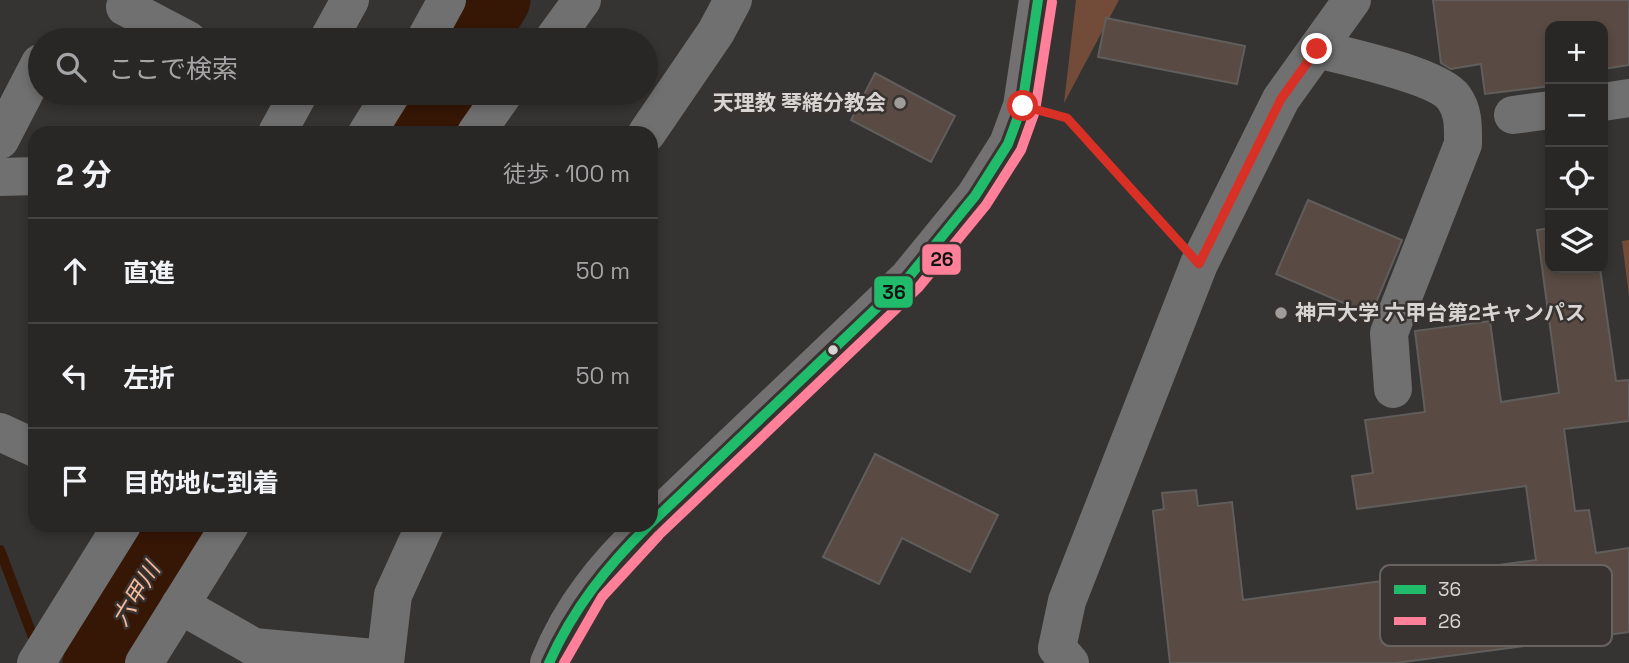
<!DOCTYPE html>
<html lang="ja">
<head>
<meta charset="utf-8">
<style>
  :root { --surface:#282726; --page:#302f2e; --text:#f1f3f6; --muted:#a5a5a7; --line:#444443 }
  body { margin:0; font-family:"Space Grotesk","Noto Sans JP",sans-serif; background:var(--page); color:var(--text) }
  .controls { position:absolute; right:21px; top:21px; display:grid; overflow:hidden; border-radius:14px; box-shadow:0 4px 10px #0003 }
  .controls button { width:63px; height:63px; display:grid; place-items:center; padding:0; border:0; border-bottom:2px solid var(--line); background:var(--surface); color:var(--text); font:35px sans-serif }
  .stop { position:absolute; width:21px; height:21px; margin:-16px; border:5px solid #d93025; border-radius:50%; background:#fff }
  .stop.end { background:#d93025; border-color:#fff; box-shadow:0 2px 7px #0008 }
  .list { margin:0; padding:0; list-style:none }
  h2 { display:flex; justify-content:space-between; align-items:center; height:91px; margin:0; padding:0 28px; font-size:30px }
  h2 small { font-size:23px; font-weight:400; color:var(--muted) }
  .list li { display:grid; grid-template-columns:46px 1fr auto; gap:21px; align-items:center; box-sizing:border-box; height:105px; padding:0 28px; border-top:2px solid var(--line) }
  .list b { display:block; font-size:26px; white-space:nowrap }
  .list em { font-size:23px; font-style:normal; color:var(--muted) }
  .icon { flex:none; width:38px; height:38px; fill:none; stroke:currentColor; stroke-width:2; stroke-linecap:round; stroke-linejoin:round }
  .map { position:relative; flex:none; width:1629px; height:663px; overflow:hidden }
  .search { position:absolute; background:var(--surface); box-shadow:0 4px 10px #0003; left:28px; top:28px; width:630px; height:77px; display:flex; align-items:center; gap:18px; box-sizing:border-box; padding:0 24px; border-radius:38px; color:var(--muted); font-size:26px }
  .panel { position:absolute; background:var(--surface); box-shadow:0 4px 10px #0003; left:28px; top:126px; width:630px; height:406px; border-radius:21px }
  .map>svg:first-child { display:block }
  .green { fill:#724c38 }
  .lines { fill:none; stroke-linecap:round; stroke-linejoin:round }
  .stream { stroke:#361605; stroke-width:10 }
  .river { stroke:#361605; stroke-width:63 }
  .building { fill:#594b43; stroke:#605e5c; stroke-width:2 }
  .path { stroke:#727171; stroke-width:4.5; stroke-dasharray:2 5; stroke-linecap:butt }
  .minor { stroke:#707070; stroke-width:38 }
  .major { stroke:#727070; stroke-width:38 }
  .bus-1-casing { stroke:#383330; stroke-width:16 }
  .bus-2-casing { stroke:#383330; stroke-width:16 }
  .bus-1 { stroke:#20bc6c; stroke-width:10 }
  .bus-2 { stroke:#ff8098; stroke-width:10 }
  .route { stroke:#d93025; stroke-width:9 }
  .poi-dot { fill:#9f9c9a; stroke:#383330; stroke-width:2.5 }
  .bus-dot { fill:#d8d4d2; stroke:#383330; stroke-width:2.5 }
  .labels { text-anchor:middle; stroke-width:5; stroke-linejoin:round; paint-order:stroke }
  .poi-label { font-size:21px; font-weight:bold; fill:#d8d4d2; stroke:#383330; text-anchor:end }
  .water-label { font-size:23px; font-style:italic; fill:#f5b99b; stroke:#383330 }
  .key { fill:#383330; stroke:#686361; stroke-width:2 }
  .key-label { font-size:19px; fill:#d8d4d2 }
  .line-badge { stroke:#383330; stroke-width:2.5 }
  .pale-badge-label { font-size:19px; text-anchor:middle; font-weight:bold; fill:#111 }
</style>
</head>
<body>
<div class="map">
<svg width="1629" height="663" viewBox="0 0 1629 663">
  <rect width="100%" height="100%" fill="#363432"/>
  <!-- green -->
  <g class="green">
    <polygon points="1076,0 1119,0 1064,103"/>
    <polygon points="1629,240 1629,296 1622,241"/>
  </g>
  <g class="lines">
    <!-- stream -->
    <polyline class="stream" points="0,550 36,645"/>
    <!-- river -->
    <g class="river">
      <polyline points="474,40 499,0"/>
      <polyline points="418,133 443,93"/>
      <polyline points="94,663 178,525"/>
    </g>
  </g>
  <!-- building -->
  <g class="building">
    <polygon points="1433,0 1629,0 1629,65 1603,69 1603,26 1550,26 1550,86 1485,94 1481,64 1451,69 1441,63"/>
    <polygon points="1106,18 1245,46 1237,84 1098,57"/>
    <polygon points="875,73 955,116 931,162 851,120"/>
    <polygon points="1308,200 1402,240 1371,315 1276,274"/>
    <polygon points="1550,228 1550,268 1600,268 1616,381 1629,380 1629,421 1564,429 1575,511 1589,510 1596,553 1629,548 1629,632 1396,663 1170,663 1153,511 1164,509 1162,493 1196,490 1198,506 1232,502 1243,600 1536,560 1526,486 1357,509 1352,476 1373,473 1365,420 1425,412 1415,331 1490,321 1501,402 1559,393 1537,230"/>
    <polygon points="875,454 998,515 970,572 902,538 879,584 823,557"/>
  </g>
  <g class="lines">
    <!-- path -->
    <polyline class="path" points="1057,116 1067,118 1172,234"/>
    <!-- minor -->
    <g class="minor">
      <polyline points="125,7 188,40"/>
      <polyline points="328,40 350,0"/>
      <polyline points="425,40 447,0"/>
      <polyline points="553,40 582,0"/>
      <path d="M 1317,49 C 1345,56 1439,76 1454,98 C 1464,112 1463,127 1463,144 L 1389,333 L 1393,389"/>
      <polyline points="1603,102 1629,98"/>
      <polyline points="1513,115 1550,110"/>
      <polyline points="277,133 299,93"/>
      <polyline points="367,133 392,93"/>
      <polyline points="476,133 504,93"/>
      <polyline points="647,133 716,32 733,0"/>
      <polyline points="0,140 40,63"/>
      <polyline points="0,177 35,176"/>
      <polyline points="0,432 35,448"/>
      <polyline points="180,605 254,647 385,659"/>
      <polyline points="36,663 122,525"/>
      <polyline points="144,663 230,525"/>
      <polyline points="385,663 393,595 425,525"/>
      <polyline points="1070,663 1057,648 1067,601 1199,264 1281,99 1352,0"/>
    </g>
    <!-- major -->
    <g class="major">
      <polyline points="651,523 908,278 975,196 1008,144 1022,106 1038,0"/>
      <path d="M 549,663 C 571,608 606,565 649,525"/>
    </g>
    <defs>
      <g id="bus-1">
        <polyline points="651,523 908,278 975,196 1008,144 1022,106 1038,0"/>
        <path d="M 549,663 C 573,609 607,566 649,525"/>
      </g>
      <g id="bus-2">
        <polyline points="661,533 918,288 986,205 1021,150 1035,111 1052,2"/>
        <polyline points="564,663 602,597 659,535"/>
      </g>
    </defs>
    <!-- bus-1 casing -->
    <use href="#bus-1" class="bus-1-casing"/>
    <!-- bus-2 casing -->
    <use href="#bus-2" class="bus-2-casing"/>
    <!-- bus-1 -->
    <use href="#bus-1" class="bus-1"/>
    <!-- bus-2 -->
    <use href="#bus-2" class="bus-2"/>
  </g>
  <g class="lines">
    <!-- route -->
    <polyline class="route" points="1023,106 1067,118 1199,264 1281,99 1317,49"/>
  </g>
  <!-- markers -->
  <g class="poi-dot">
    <circle cx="900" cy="103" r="7"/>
    <circle cx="1281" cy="313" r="7"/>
  </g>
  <circle class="bus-dot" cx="833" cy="350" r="6"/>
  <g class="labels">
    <!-- poi labels -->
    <g class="poi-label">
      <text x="886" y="110">天理教 琴緒分教会</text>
      <text x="1295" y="320" text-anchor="start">神戸大学 六甲台第2キャンパス</text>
    </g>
    <!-- water labels -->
    <g class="water-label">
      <text transform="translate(136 594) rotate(-59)" y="8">六甲川</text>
    </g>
  </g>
  <!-- legend -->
  <rect x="1380" y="565" width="232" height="81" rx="10" class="key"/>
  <rect x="1394" y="585" width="32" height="9" fill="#20bc6c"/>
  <rect x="1394" y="617" width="32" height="8" fill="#ff8098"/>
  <g class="key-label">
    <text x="1438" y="596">36</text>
    <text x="1438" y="628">26</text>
  </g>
  <g class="line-badge">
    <rect x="921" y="243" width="41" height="33" rx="7" fill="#ff8098"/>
    <rect x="873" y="275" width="41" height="34" rx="7" fill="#20bc6c"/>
  </g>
  <g class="pale-badge-label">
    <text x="942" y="266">26</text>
    <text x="894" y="299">36</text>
  </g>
</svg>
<div class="controls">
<button>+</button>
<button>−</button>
<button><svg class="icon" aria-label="locate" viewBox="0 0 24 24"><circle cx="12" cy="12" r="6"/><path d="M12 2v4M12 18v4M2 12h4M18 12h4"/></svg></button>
<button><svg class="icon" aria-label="layers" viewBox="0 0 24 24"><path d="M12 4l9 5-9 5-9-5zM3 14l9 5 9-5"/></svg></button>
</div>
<div class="stop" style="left:1023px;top:106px"></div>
<div class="stop end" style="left:1317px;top:49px"></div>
<div class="search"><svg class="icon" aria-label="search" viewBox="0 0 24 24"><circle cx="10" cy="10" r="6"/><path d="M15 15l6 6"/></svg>ここで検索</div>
<section class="panel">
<h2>2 分<small>徒歩 · 100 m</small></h2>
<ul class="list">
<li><svg class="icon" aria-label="ahead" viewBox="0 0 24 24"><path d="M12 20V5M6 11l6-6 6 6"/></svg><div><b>直進</b></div><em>50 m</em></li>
<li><svg class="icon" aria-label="left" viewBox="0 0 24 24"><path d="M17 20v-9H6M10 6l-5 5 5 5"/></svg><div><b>左折</b></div><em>50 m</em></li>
<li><svg class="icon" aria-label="arrive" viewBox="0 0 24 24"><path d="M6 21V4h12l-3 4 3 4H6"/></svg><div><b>目的地に到着</b></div></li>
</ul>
</section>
</div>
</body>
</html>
